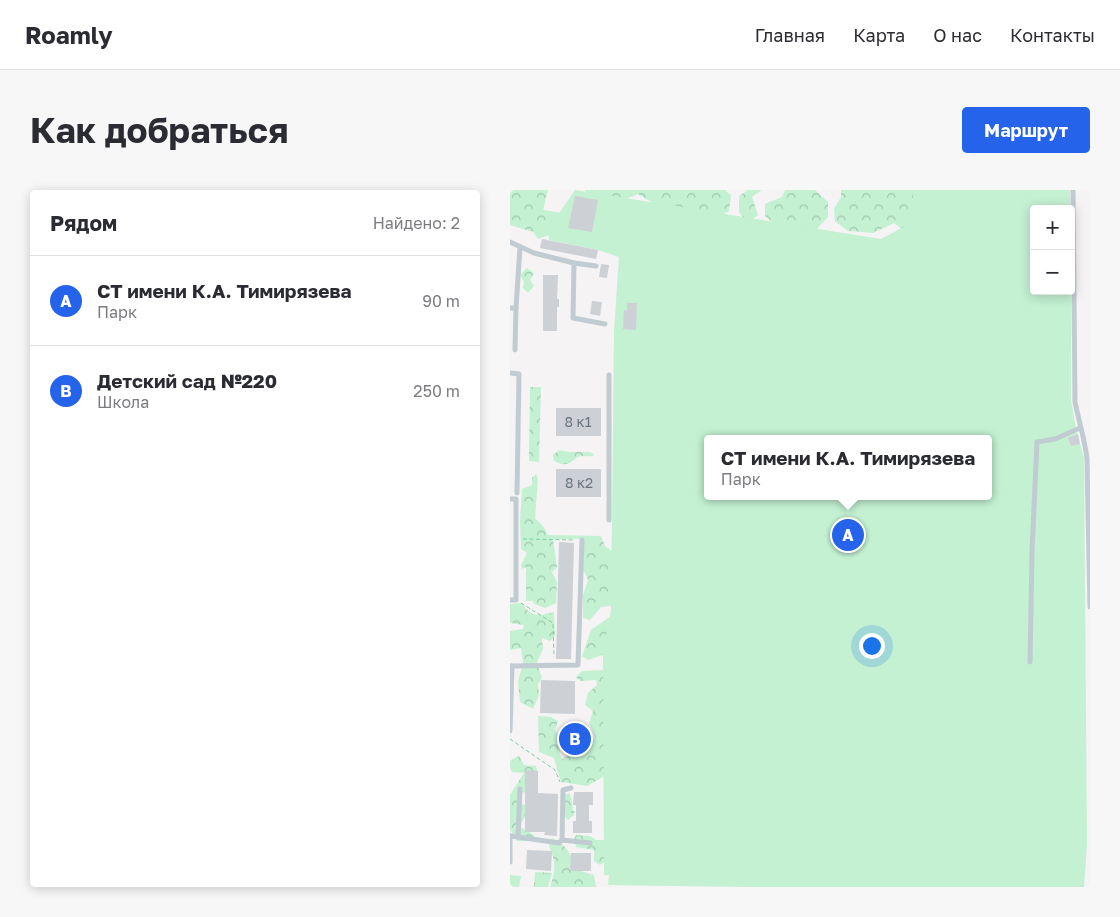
<!DOCTYPE html>
<html lang="ru">
<head>
<meta charset="utf-8">
<style>
  :root { --surface:#fff; --page:#f7f7f7; --text:#2b2b33; --muted:#7c7c81; --line:#e1e1e2; --accent:#2563eb }
  body { margin:0; font-family:"Golos Text",sans-serif; background:var(--page); color:var(--text) }
  .controls { position:absolute; right:15px; top:15px; display:grid; overflow:hidden; border-radius:5px; box-shadow:0 2px 12px #0003 }
  .controls button { width:45px; height:45px; display:grid; place-items:center; padding:0; border:0; border-bottom:1px solid var(--line); background:var(--surface); color:var(--text); font:25px sans-serif }
  .you { position:absolute; left:361px; top:455px; width:18px; height:18px; margin:-12px; border:4px solid #fff; border-radius:50%; background:#1a73e8; box-shadow:0 0 0 8px #1a73e833 }
  .badge { display:grid; place-items:center; width:32px; height:32px; border-radius:50%; background:var(--accent); color:#fff; font-size:16px; font-weight:700 }
  .pin { position:absolute; translate:-50% -50%; border:2px solid #fff; box-shadow:0 1px 5px #0006 }
  .popup { position:absolute; left:194px; top:245px; width:288px; height:65px; box-sizing:border-box; display:grid; place-content:center; border-radius:5px; background:var(--surface); filter:drop-shadow(0 1px 4px #0005); font-size:16px; white-space:nowrap; color:var(--muted) }
  .popup b { font-size:19px; color:var(--text) }
  .popup::after { content:''; position:absolute; left:50%; top:100%; margin-left:-10px; border:10px solid transparent; border-top-color:var(--surface) }
  .list { margin:0; padding:0; list-style:none }
  h2 { display:flex; justify-content:space-between; align-items:center; height:65px; margin:0; padding:0 20px; font-size:21px }
  h2 small { font-size:16px; font-weight:400; color:var(--muted) }
  .list li { display:grid; grid-template-columns:32px 1fr auto; gap:15px; align-items:center; box-sizing:border-box; height:90px; padding:0 20px; border-top:1px solid var(--line) }
  .list b { display:block; font-size:19px; white-space:nowrap }
  .list p { margin:0; font-size:16px; white-space:nowrap; color:var(--muted) }
  .list em { font-size:16px; font-style:normal; color:var(--muted) }
  .map { position:relative; flex:none; width:580px; height:697px; overflow:hidden; border-radius:5px }
  header { display:flex; align-items:center; gap:30px; box-sizing:border-box; height:70px; padding:0 25px; background:var(--surface); border-bottom:1px solid var(--line) }
  header strong { font-size:24px }
  nav { display:flex; gap:28px; margin-inline-start:auto; font-size:18px }
  .intro { display:flex; align-items:center; justify-content:space-between; box-sizing:border-box; height:120px; padding:0 30px }
  h1 { margin:0; font-size:35px }
  .button { padding:12px 22px; border-radius:5px; background:var(--accent); color:#fff; font-size:18px; font-weight:700 }
  main { display:flex; gap:30px; padding:0 30px }
  aside { flex:1; background:var(--surface); border-radius:5px; box-shadow:0 2px 12px #0003 }
  .map>svg:first-child { display:block }
  .grass { fill:url(#grass-tufts) }
  .forest { fill:url(#forest-crowns) }
  .garden { fill:#c3f1d2; fill-rule:evenodd }
  .building { fill:#cdd0d5 }
  .lines { fill:none; stroke-linecap:round; stroke-linejoin:round }
  .path { stroke:#7ad0a1; stroke-width:1; stroke-dasharray:4 2.5; stroke-linecap:butt }
  .lane { stroke:#c1cbd2; stroke-width:5 }
  .labels { text-anchor:middle; stroke-width:4; stroke-linejoin:round; paint-order:stroke }
  .number-label { font-size:14px; fill:#6b757e }
</style>
</head>
<body>
<header>
<strong>Roamly</strong>
<nav><a>Главная</a><a>Карта</a><a>О нас</a><a>Контакты</a></nav>
</header>
<div class="intro"><h1>Как добраться</h1><a class="button">Маршрут</a></div>
<main>
<aside>
<h2>Рядом<small>Найдено: 2</small></h2>
<ul class="list">
<li><span class="badge">A</span><div><b>СТ имени К.А. Тимирязева</b><p>Парк</p></div><em>90 m</em></li>
<li><span class="badge">B</span><div><b>Детский сад №220</b><p>Школа</p></div><em>250 m</em></li>
</ul>
</aside>
<div class="map">
<svg width="580" height="697" viewBox="0 0 580 697">
  <defs>
    <pattern id="grass-tufts" width="24" height="20" patternUnits="userSpaceOnUse" patternTransform="scale(1.25)"><rect width="24" height="20" fill="#c3f1d2"/><path d="M3 7l-1-3M5 7V3M7 7l1-3M15 17l-1-3M17 17v-4M19 17l1-3" fill="none" stroke="#a0c6ae"/></pattern>
    <pattern id="forest-crowns" width="20" height="18" patternUnits="userSpaceOnUse" patternTransform="scale(1.25)"><rect width="20" height="18" fill="#c3f1d2"/><path d="M2 6a3 3 0 1 1 6 0M12 15a3 3 0 1 1 6 0" fill="none" stroke="#a0c6ae"/></pattern>
  </defs>
  <rect width="100%" height="100%" fill="#f5f3f3"/>
  <!-- grass -->
  <polygon class="grass" points="25,682 42,683 38,697 24,697"/>
  <!-- forest -->
  <g class="forest">
    <polygon points="0,0 38,0 33,20 53,23 42,44 28,49 23,42 0,35"/>
    <polygon points="75,0 215,0 221,5 219,21 206,28 153,19 128,4 109,12 77,5"/>
    <polygon points="238,0 252,0 242,7 248,25 238,33 229,22 229,6"/>
    <polygon points="275,0 305,0 318,12 318,27 304,42 266,36 255,26 255,14 272,7"/>
    <polygon points="331,0 412,0 409,33 394,41 384,33 363,43 338,41 325,31 324,18 331,7"/>
    <polygon points="17,78 24,83 20,90 24,96 18,103 13,98 14,92 10,85"/>
    <polygon points="20,197 31,197 29,272 19,271"/>
    <path d="M 49,260 L 59,262 L 80,262 L 85,265 C 80,267 77,266 72,266 C 62,267 61,280 44,271 L 43,265 Z"/>
    <polygon points="26,284 28,289 25,328 33,336 38,345 91,346 95,356 107,365 108,415 91,417 80,430 73,428 73,405 78,390 73,379 73,349 43,349 47,377 42,382 47,392 46,413 35,418 24,414 23,411 16,411 16,377 12,379 11,375 17,363 11,359 10,331 12,299 22,295 22,288"/>
    <path d="M 12,413 C 21,428 29,426 44,422 L 45,446 L 40,451 L 32,448 L 33,459 L 27,472 L 32,488 L 28,494 L 29,505 L 23,519 L 10,512 L 8,492 L 13,472 L 11,458 L 0,460 L 0,441 L 13,439 L 14,435 L 0,433 L 0,414 Z"/>
    <polygon points="105,423 101,462 78,470 72,466 81,440"/>
    <polygon points="95,480 100,583 77,596 51,592 44,568 29,562 28,526 41,527 48,531 45,540 53,552 49,563 52,569 64,562 61,543 73,542 79,557 85,547 79,533 83,521 75,515 78,503 87,495 86,490 70,491 66,487 72,481"/>
    <polygon points="9,566 14,575 26,576 28,584 20,590 19,601 8,604 7,614 19,615 21,618 9,636 25,646 24,651 7,651 0,640 0,605 14,583 2,582 0,578 0,571"/>
    <path d="M 59,603 C 63,609 62,618 64,625 L 58,630 L 51,623 L 52,607 Z"/>
    <polygon points="66,645 80,646 86,650 98,650 102,666 90,675 84,671 84,660 66,657 64,649"/>
    <path d="M 42,648 C 55,654 63,664 64,679 L 84,685 L 86,697 L 40,697 C 46,680 46,672 39,656 Z"/>
    <polygon points="0,685 11,686 9,697 0,697"/>
  </g>
  <!-- garden -->
  <path class="garden" d="M 65,0 L 371,49 L 399,34 L 404,0 L 560,0 L 560,19 L 524,19 L 524,101 L 561,101 L 561,210 L 566,239 L 574,268 L 577,654 L 574,697 L 236,697 L 98,695 L 99,685 L 94,685 L 93,461 L 101,421 L 104,141 L 109,67 L 88,60 L 39,50 L 38,40 ZM 198,249 L 478,249 L 478,306 L 198,306 Z"/>
  <!-- building -->
  <g class="building">
    <polygon points="65,6 88,10 82,42 58,38"/>
    <polygon points="32,49 88,60 86,69 30,58"/>
    <polygon points="91,74 99,75 97,88 89,87"/>
    <polygon points="33,85 48,85 47,109 49,109 49,117 47,117 47,141 33,141"/>
    <polygon points="82,111 92,112 90,126 80,124"/>
    <polygon points="117,113 127,113 126,140 113,139 114,120 117,120"/>
    <rect x="46" y="218" width="45" height="28"/>
    <polygon points="568,244 570,254 561,256 558,248"/>
    <rect x="46" y="279" width="45" height="28"/>
    <polygon points="49,352 64,353 61,469 46,469"/>
    <polygon points="31,490 65,491 65,524 30,523"/>
    <polygon points="15,580 28,581 28,603 48,604 47,646 34,645 35,642 15,642"/>
    <polygon points="64,602 83,602 83,615 79,615 79,631 82,631 82,643 63,643 63,631 66,631 66,615 63,615"/>
    <polygon points="17,660 42,661 41,681 16,679"/>
    <polygon points="61,663 81,663 81,681 60,681"/>
  </g>
  <g class="lines">
    <!-- path -->
    <g class="path">
      <polyline points="13,349 64,350"/>
      <polyline points="11,413 43,433 44,467"/>
      <polyline points="0,549 45,580 50,592"/>
      <polyline points="61,622 66,622"/>
    </g>
    <!-- lane -->
    <g class="lane">
      <path d="M 563,0 L 565,212 C 569,232 575,250 577,269 L 580,417"/>
      <polyline points="0,52 24,63 64,73 86,76"/>
      <polyline points="64,73 63,128 95,134"/>
      <polyline points="0,118 6,118 5,160"/>
      <polyline points="6,118 10,57"/>
      <polyline points="0,183 9,184 7,303"/>
      <polyline points="99,185 99,330"/>
      <polyline points="0,309 6,309 6,410 0,410"/>
      <polyline points="520,472 522,362 527,252 545,249 570,238"/>
      <polyline points="0,476 68,475 72,350"/>
      <polyline points="0,541 2,476"/>
      <polyline points="0,646 0,672"/>
      <polyline points="1,646 49,653 52,650 53,600 61,598"/>
      <polyline points="8,647 10,599"/>
      <polyline points="52,650 80,653"/>
    </g>
  </g>
  <g class="labels">
    <!-- number labels -->
    <g class="number-label">
      <text x="68" y="237">8 к1</text>
      <text x="69" y="298">8 к2</text>
    </g>
  </g>
</svg>
<div class="controls">
<button>+</button>
<button>−</button>
</div>
<div class="you"></div>
<div class="pin badge" style="left:338px;top:345px">A</div>
<div class="popup"><b>СТ имени К.А. Тимирязева</b>Парк</div>
<div class="pin badge" style="left:65px;top:549px">B</div>
</div>
</main>
</body>
</html>
